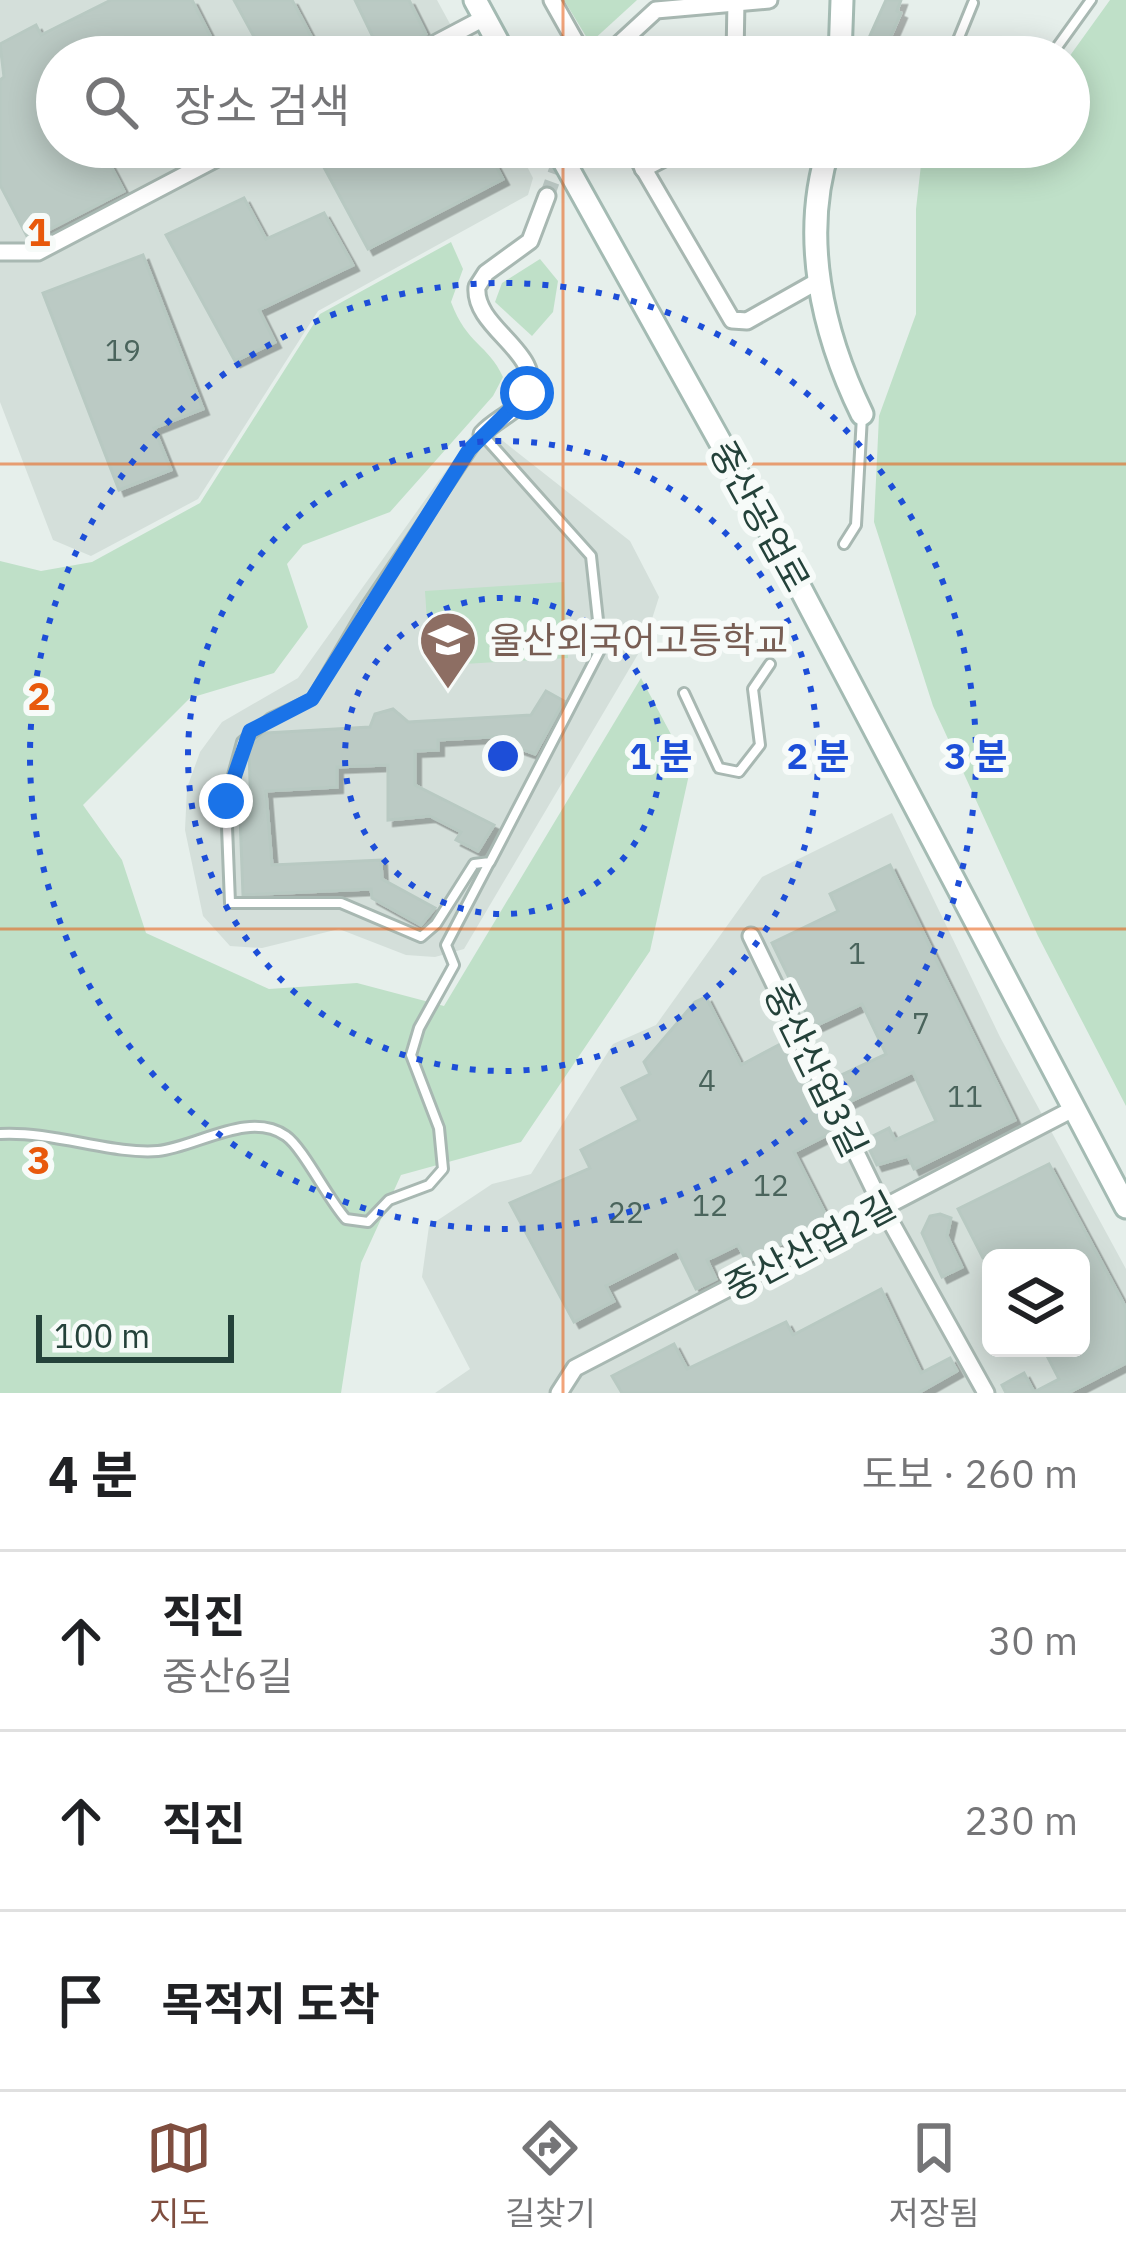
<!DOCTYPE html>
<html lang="ko">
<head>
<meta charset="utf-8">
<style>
  :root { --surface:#fff; --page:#f6f6f6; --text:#202124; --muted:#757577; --line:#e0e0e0; --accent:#7f4e3f }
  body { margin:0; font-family:"IBM Plex Sans","Noto Sans KR",sans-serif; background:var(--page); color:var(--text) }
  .controls { position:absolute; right:36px; bottom:36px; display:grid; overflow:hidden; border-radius:18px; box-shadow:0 6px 30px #0003 }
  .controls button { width:108px; height:108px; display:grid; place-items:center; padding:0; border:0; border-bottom:3px solid var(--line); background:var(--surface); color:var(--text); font:60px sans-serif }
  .scale { position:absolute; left:36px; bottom:30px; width:198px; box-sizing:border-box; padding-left:12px; border:6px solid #24423a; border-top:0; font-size:33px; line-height:42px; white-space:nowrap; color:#24423a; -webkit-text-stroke:9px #f7fbf9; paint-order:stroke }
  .stop { position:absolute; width:36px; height:36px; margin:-27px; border:9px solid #1a73e8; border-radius:50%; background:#fff }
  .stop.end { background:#1a73e8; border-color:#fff; box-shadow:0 3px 12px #0008 }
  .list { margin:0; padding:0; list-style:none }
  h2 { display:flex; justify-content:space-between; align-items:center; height:156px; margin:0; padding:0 48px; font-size:51px }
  h2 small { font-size:39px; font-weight:400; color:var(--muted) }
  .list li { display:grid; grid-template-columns:78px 1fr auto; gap:36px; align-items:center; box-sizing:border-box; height:180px; padding:0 48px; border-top:3px solid var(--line) }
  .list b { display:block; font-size:45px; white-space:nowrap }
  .list p { margin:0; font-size:39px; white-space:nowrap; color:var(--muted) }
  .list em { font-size:39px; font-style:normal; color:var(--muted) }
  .icon { flex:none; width:66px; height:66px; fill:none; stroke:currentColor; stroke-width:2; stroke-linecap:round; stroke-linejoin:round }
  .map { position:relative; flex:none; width:1126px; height:1393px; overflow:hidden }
  .search { position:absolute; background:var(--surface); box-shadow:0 6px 30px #0003; left:36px; right:36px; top:36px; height:132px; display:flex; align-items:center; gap:30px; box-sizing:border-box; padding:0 42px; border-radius:66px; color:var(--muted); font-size:45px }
  .sheet { height:696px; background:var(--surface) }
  nav { display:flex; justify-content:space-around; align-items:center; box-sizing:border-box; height:168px; border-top:3px solid var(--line); background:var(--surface); font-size:33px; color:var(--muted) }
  nav a { display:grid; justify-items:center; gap:6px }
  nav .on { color:var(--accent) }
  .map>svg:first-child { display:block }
  .built { fill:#d4dfda; fill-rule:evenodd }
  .green { fill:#bfe0c8 }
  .building { fill:#bbcac4; stroke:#b8c9c2; stroke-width:3; filter:url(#shadow) }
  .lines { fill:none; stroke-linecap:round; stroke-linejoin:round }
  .street-tunnel { stroke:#bfccc8; stroke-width:15; stroke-dasharray:15 8; stroke-linecap:butt }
  .lane-casing { stroke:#a8b8b2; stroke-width:14 }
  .street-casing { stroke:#a8b8b2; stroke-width:21 }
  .secondary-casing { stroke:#a4bbb3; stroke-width:27 }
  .lane { stroke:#fff; stroke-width:8 }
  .street { stroke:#fff; stroke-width:15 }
  .secondary { stroke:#fff; stroke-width:21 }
  .route { stroke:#1a73e8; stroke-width:15 }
  .grid { fill:none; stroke:#e8590c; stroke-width:3; stroke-opacity:0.55 }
  .ring { fill:none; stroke:#1d4ed8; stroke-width:6; stroke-dasharray:6 12 }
  .labels { text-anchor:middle; stroke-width:12; stroke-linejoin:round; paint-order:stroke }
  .number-label { font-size:30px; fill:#4a645c }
  .street-label { font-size:36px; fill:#24423a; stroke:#f7fbf9 }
  .education-label { font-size:36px; fill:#785e54; stroke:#f7fbf9; text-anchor:start }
  .grid-label { font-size:39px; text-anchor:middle; font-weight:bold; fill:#e8590c; stroke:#f7fbf9; stroke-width:12; stroke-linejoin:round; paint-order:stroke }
  .centre { fill:#1d4ed8; stroke:#f7fbf9; stroke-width:6 }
  .ring-label { font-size:36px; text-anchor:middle; font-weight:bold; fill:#1d4ed8; stroke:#f7fbf9; stroke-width:12; stroke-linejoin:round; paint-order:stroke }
</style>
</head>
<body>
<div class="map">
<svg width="1126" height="1393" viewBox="0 0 1126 1393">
  <defs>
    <filter id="shadow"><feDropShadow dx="5.5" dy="5.5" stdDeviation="0" flood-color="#0004"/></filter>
  </defs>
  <rect width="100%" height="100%" fill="#e6efeb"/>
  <!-- built -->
  <g class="built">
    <polygon points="0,0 437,0 468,57 57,57 57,147 517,147 533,178 528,195 318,311 198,499 91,556 53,540 0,402"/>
    <polygon points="480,423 630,541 659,597 644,644 464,949 435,957 406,955 339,929 262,948 230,946 203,916 185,830 187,788 200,752 222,722 298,678"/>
    <path d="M 892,813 L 1000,1037 L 1126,1269 L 1126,1393 L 435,1393 L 470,1369 L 422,1277 L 429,1226 L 492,1184 L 531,1174 L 613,1044 L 656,1025 L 762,877 ZM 991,1258 L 1081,1258 L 1081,1348 L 991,1348 Z"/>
  </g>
  <!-- green -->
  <g class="green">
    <polygon points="564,0 637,0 590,43"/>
    <polygon points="1110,0 1126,0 1126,1106 1038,936 933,706 874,522 879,416 916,314 916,209 923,147 1069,147 1069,57"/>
    <path d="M 451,242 L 463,269 L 451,302 C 467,345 488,344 503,377 L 493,396 L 390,512 L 303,545 L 287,564 L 308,627 L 274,673 L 190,698 L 83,805 L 122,860 L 146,933 L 269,989 L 357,983 L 444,1006 L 641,678 L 690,770 L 650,951 L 521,1142 L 401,1175 L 361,1263 L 341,1393 L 0,1393 L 0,561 L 41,571 L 92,562 L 200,503 L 320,314 Z"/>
    <polygon points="540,259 558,281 553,312 532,336 495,302 502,283"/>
    <polygon points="564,582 568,658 430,666 425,591"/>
  </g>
  <!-- building -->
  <g class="building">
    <polygon points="111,0 192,0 221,57 57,57 57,147 126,147 106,157 124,191 29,240 0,185 0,80 4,77 0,44 36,25 41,35"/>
    <polygon points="234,0 292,0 322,57 265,57"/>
    <polygon points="355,0 409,0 426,34 382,56"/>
    <polygon points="886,0 901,0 897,11 901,13 882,57 866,57 864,49"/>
    <polygon points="313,147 336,147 343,161 370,147 486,147 503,179 368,249"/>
    <polygon points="244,198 266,239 324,213 353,265 259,310 275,342 235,361 166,235"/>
    <polygon points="143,255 203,409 154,428 171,470 119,490 43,293"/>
    <polygon points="546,691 564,701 535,754 509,745 508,736 438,740 438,750 415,751 415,785 494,825 478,851 456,840 461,832 430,816 388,820 388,765 337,767 337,787 266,791 272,865 381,860 382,879 435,908 421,925 372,898 371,889 243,895 240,816 251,816 249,748 266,733 370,727 375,714 393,709 408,722 531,715"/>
    <polygon points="890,865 1015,1120 914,1169 908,1156 877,1165 865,1140 889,1128 895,1140 936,1121 913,1072 847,1103 835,1078 886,1054 862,1004 813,1027 772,943 838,911 830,894"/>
    <polygon points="706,997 741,1065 788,1040 833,1132 794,1152 828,1219 747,1262 738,1245 707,1260 716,1279 696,1289 677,1250 606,1286 614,1301 574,1322 510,1203 590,1168 581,1150 639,1120 622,1088 650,1074 644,1062 695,1002"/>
    <polygon points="1049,1164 1126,1308 1126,1363 1068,1393 1006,1393 1002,1385 1024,1373 1034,1392 1059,1379 1043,1348 1081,1348 1081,1258 983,1258 958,1209"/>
    <polygon points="940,1214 951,1218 947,1236 962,1267 942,1277 922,1233 930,1216"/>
    <polygon points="881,1289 921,1373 950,1358 957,1371 918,1393 622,1393 612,1376 674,1344 687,1369 786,1322 793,1335"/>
  </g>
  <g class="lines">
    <!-- street-tunnel -->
    <polyline class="street-tunnel" points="547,196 562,154"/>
    <defs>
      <g id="lane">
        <polyline points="951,57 973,3"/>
        <polyline points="1050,57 1091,0"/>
        <polygon points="482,434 591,556 601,648 490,862 474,864 436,924 421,937 341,903 230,903 226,801 242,742 271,718 312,699 365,608"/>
        <polyline points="844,544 856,525 862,416"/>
        <polyline points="684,693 719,768 739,772 760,745 753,689 770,664"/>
        <path d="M 0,1134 C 53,1131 114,1155 158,1151 C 197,1147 249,1110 286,1136 C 303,1148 328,1199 346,1219 L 368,1222 L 389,1200 L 429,1185 L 443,1169 L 439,1128 L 411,1055 L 419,1028 L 454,965 L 446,945 L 489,863"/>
      </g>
      <g id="street">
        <polyline points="552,0 584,57"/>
        <polyline points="410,57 484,18"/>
        <polyline points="605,57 656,10 769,0"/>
        <polyline points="735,57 736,0"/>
        <polyline points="631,147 732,320 747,321 818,281"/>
        <polyline points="643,169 685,147"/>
        <polyline points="0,252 38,252 238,147"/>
        <path d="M 482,434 C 494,420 517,412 526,396 C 548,354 473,329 477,287 L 486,273 L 530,241 L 547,196"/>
        <polyline points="751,936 883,1208 986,1393"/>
        <polyline points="559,1393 575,1368 1071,1110"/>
      </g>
      <g id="secondary">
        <polyline points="475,0 506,57"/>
        <polyline points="840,57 842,0"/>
        <polyline points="556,147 777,544 1126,1207"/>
        <path d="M 829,147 C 800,236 822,332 862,414"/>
      </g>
    </defs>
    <!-- lane casing -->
    <use href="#lane" class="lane-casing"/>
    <!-- street casing -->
    <use href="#street" class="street-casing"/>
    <!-- secondary casing -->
    <use href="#secondary" class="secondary-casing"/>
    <!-- lane -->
    <use href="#lane" class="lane"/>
    <!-- street -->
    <use href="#street" class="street"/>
    <!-- secondary -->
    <use href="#secondary" class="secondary"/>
  </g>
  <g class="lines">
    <!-- route -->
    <polyline class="route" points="226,801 250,731 312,699 469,450 527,393"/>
  </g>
  <!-- grid -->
  <path class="grid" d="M 563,0 L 563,57M 563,147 L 563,1393M 0,464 L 1126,464M 0,929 L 1126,929"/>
  <!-- distance rings -->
  <g class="ring">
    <circle cx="503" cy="756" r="158"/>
    <circle cx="503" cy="756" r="315"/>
    <circle cx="503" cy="756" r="473"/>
  </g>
  <!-- icons -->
  <defs>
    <symbol id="school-pin" viewBox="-11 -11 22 30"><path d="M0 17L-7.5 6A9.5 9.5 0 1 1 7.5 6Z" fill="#8d6e63" stroke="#f7fbf9"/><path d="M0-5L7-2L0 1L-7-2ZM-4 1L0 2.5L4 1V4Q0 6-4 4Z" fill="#fff"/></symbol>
  </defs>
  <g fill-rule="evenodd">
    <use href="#school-pin" x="415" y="607" width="66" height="90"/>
  </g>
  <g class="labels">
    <!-- number labels -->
    <g class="number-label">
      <text x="123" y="361">19</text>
      <text x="857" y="964">1</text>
      <text x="921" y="1034">7</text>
      <text x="707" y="1091">4</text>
      <text x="965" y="1107">11</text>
      <text x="771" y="1196">12</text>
      <text x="710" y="1216">12</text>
      <text x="626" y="1223">22</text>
    </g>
    <!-- street labels -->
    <g class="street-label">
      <text transform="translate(760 516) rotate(61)" y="13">중산공업로</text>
      <text transform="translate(816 1070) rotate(64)" y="13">중산산업3길</text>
      <text transform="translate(810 1246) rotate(-28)" y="13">중산산업2길</text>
    </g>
    <!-- education labels -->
    <g class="education-label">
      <text x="490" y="653">울산외국어고등학교</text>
    </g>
  </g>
  <g class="grid-label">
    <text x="39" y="246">1</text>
    <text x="39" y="710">2</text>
    <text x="39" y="1174">3</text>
  </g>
  <circle cx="503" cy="756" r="18" class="centre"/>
  <g class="ring-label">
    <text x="661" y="769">1 분</text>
    <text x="818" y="769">2 분</text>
    <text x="976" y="769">3 분</text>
  </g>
</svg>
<div class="controls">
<button><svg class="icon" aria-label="layers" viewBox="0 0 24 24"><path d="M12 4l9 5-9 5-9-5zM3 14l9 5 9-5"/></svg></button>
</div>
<div class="scale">100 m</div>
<div class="stop" style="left:527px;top:393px"></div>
<div class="stop end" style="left:226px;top:801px"></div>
<div class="search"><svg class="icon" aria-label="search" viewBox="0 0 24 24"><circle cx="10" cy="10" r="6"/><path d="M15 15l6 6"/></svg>장소 검색</div>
</div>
<section class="sheet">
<h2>4 분<small>도보 · 260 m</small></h2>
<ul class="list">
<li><svg class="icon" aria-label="ahead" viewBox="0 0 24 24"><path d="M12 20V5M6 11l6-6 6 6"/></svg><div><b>직진</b><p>중산6길</p></div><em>30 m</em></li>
<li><svg class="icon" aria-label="ahead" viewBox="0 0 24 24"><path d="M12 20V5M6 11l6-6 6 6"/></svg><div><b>직진</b></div><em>230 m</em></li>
<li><svg class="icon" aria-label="arrive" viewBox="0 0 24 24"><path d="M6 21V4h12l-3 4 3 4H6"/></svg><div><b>목적지 도착</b></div></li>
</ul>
</section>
<nav>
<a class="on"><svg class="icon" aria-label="map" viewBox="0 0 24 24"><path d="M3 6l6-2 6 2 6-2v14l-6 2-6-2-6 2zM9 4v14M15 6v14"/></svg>지도</a>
<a><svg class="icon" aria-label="directions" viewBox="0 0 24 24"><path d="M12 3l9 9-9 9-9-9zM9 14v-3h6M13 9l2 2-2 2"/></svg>길찾기</a>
<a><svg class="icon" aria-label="saved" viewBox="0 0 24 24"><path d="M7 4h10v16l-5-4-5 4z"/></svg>저장됨</a>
</nav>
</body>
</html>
